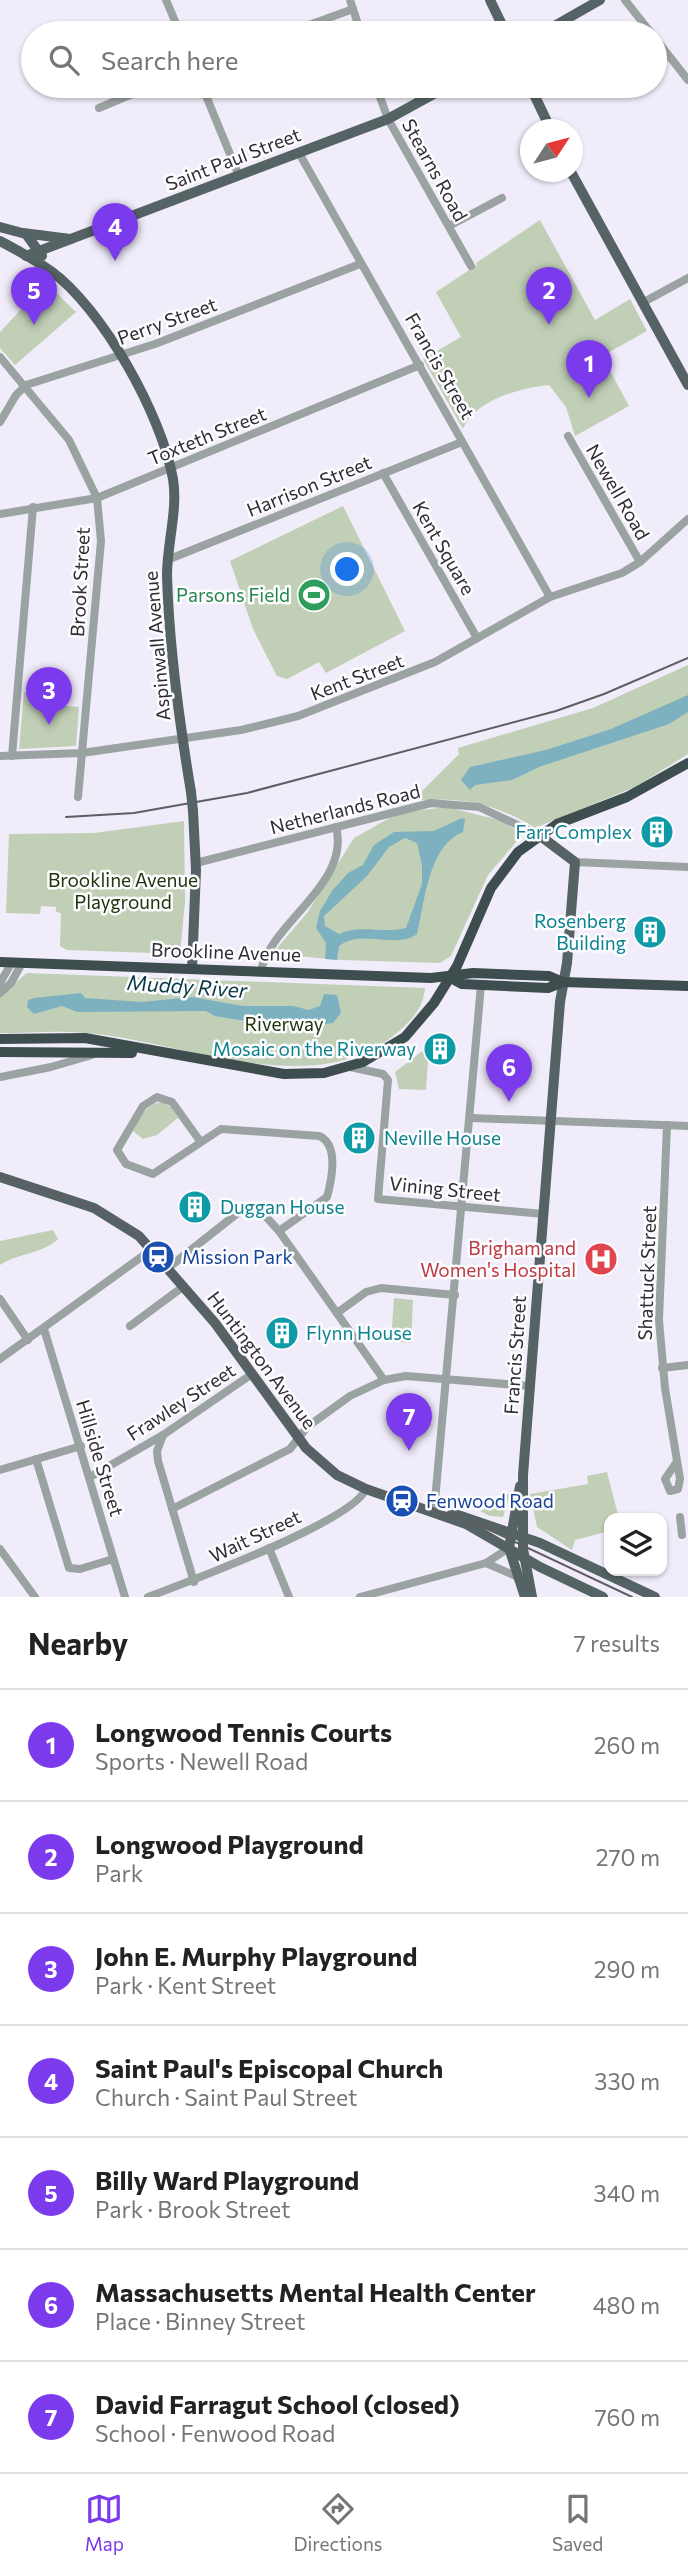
<!DOCTYPE html>
<html lang="en">
<head>
<meta charset="utf-8">
<style>
  :root { --surface:#fff; --page:#f6f6f6; --text:#222; --muted:#767676; --line:#e0e0e0; --accent:#7c3aed }
  body { margin:0; font-family:Commissioner,sans-serif; background:var(--page); color:var(--text) }
  .controls { position:absolute; right:21px; bottom:21px; display:grid; overflow:hidden; border-radius:14px; box-shadow:0 2px 5px #0004 }
  .controls button { width:63px; height:63px; display:grid; place-items:center; padding:0; border:0; border-bottom:2px solid var(--line); background:var(--surface); color:var(--text); font:35px sans-serif }
  .compass { position:absolute; left:520px; top:119px; width:63px; height:63px; border-radius:50%; background:var(--surface); box-shadow:0 2px 5px #0004; rotate:54deg }
  .you { position:absolute; left:348px; top:570px; width:24px; height:24px; margin:-18px; border:5px solid #fff; border-radius:50%; background:#1a73e8; box-shadow:0 0 0 10px #1a73e833 }
  .badge { display:grid; place-items:center; width:46px; height:46px; border-radius:50%; background:var(--accent); color:#fff; font-size:23px; font-weight:700 }
  .pin { position:absolute; translate:-50% -58px; filter:drop-shadow(0 2px 4px #0008) }
  .pin::after { content:''; position:absolute; top:37px; width:24px; height:21px; background:inherit; clip-path:polygon(0 0,100% 0,50% 100%) }
  .list { margin:0; padding:0; list-style:none }
  h2 { display:flex; justify-content:space-between; align-items:center; height:91px; margin:0; padding:0 28px; font-size:30px }
  h2 small { font-size:23px; font-weight:400; color:var(--muted) }
  .list li { display:grid; grid-template-columns:46px 1fr auto; gap:21px; align-items:center; box-sizing:border-box; height:112px; padding:0 28px; border-top:2px solid var(--line) }
  .list b { display:block; font-size:26px; white-space:nowrap }
  .list p { margin:0; font-size:23px; white-space:nowrap; color:var(--muted) }
  .list em { font-size:23px; font-style:normal; color:var(--muted) }
  .icon { flex:none; width:38px; height:38px; fill:none; stroke:currentColor; stroke-width:2; stroke-linecap:round; stroke-linejoin:round }
  .map { position:relative; flex:none; width:688px; height:1597px; overflow:hidden }
  .search { position:absolute; background:var(--surface); box-shadow:0 2px 5px #0004; left:21px; right:21px; top:21px; height:77px; display:flex; align-items:center; gap:18px; box-sizing:border-box; padding:0 24px; border-radius:38px; color:var(--muted); font-size:26px }
  .sheet { height:875px; background:var(--surface) }
  nav { display:flex; justify-content:space-around; align-items:center; box-sizing:border-box; height:98px; border-top:2px solid var(--line); background:var(--surface); font-size:19px; color:var(--muted) }
  nav a { display:grid; justify-items:center; gap:4px }
  nav .on { color:var(--accent) }
  .map>svg:first-child { display:block }
  .green { fill:#c0cfb6 }
  .water { fill:#7db1c0; fill-rule:evenodd }
  .lines { fill:none; stroke-linecap:round; stroke-linejoin:round }
  .minor { stroke:#9ba2a2; stroke-width:8 }
  .major { stroke:#566364; stroke-width:10 }
  .highway { stroke:#3e4d4e; stroke-width:10 }
  .tram { stroke:#5f5d64; stroke-width:2 }
  .major-bridge { stroke:#566364; stroke-width:10 }
  .labels { text-anchor:middle; stroke-width:5; stroke-linejoin:round; paint-order:stroke }
  .street-label { font-size:19px; fill:#2f2d32; stroke:#fdfcfe }
  .leisure-label { font-size:19px; fill:#27864d; stroke:#fdfcfe; text-anchor:end }
  .culture-label { font-size:19px; fill:#0d838f; stroke:#fdfcfe; text-anchor:end }
  .park-label { font-size:19px; fill:#20340a; stroke:#fdfcfe }
  .health-label { font-size:19px; fill:#be3a42; stroke:#fdfcfe; text-anchor:end }
  .transit-label { font-size:19px; fill:#164399; stroke:#fdfcfe; text-anchor:start }
  .water-label { font-size:21px; font-style:italic; fill:#073945; stroke:#fdfcfe }
</style>
</head>
<body>
<div class="map">
<svg width="688" height="1597" viewBox="0 0 688 1597">
  <rect width="100%" height="100%" fill="#f1ecfa"/>
  <!-- green -->
  <g class="green">
    <path d="M 540,220 L 595,320 L 630,299 L 647,331 L 602,356 L 629,406 L 575,436 L 566,407 L 549,385 C 520,388 475,400 463,429 L 423,359 L 461,337 L 436,292 L 477,265 L 476,263 Z"/>
    <polygon points="46,283 76,312 15,365 0,348 0,332"/>
    <polygon points="343,506 405,631 326,673 319,662 287,679 277,676 253,629 230,561"/>
    <path d="M 688,665 L 688,754 L 635,787 L 535,828 C 498,805 466,797 422,800 L 422,791 L 459,754 L 458,748 L 593,708 Z"/>
    <polygon points="24,692 53,694 52,705 79,707 76,746 19,749"/>
    <polygon points="447,807 499,820 523,834 488,875 451,956 440,963 342,960 272,954 307,913 354,838 391,817 412,811"/>
    <polygon points="184,821 185,902 180,954 67,950 60,946 61,913 56,912 56,907 41,906 40,914 6,913 9,834 94,833"/>
    <path d="M 27,973 L 425,988 C 423,1008 413,1019 398,1032 C 315,1104 181,1040 85,1033 C 57,1030 28,1033 0,1033 L 0,996 Z"/>
    <polygon points="429,1046 426,1090 399,1089 395,1072"/>
    <path d="M 162,1102 L 171,1107 L 178,1118 L 157,1135 L 143,1139 L 133,1131 C 141,1117 146,1104 162,1102 Z"/>
    <path d="M 53,1230 L 58,1239 C 42,1254 18,1253 0,1265 L 0,1241 Z"/>
    <polygon points="394,1298 413,1300 411,1343 391,1341"/>
    <polygon points="607,1472 618,1515 609,1518 609,1531 575,1540 572,1550 537,1527 530,1494 588,1484 587,1476"/>
    <polygon points="511,1491 503,1517 490,1516 480,1511 497,1504"/>
  </g>
  <!-- water -->
  <g class="water">
    <polygon points="688,695 688,712 669,724 539,767 512,780 475,785 470,790 461,780 470,767 546,750 611,729"/>
    <path d="M 462,818 L 465,819 L 463,832 C 428,846 425,902 417,934 C 395,950 363,928 339,946 L 337,960 L 325,959 L 326,943 L 316,928 L 320,911 L 332,891 L 348,873 L 363,865 L 374,845 L 394,832 L 434,831 ZM 405,838 L 417,843 L 422,865 L 422,884 L 406,928 C 382,934 362,924 339,934 L 325,926 L 324,916 L 367,876 L 389,847 Z"/>
    <polygon points="81,993 85,998 142,1002 192,997 243,1006 293,1006 309,1010 320,1006 324,994 337,995 341,1013 333,1023 298,1028 293,1025 264,1024 215,1016 206,1011 77,1012 62,1006 34,1014 27,1007 28,1000 34,998"/>
  </g>
  <g class="lines">
    <!-- minor -->
    <g class="minor">
      <polyline points="166,0 180,33"/>
      <polyline points="350,0 361,33"/>
      <polyline points="625,0 651,33"/>
      <polyline points="287,33 353,9"/>
      <polyline points="655,38 688,80"/>
      <polyline points="202,86 239,176"/>
      <polyline points="376,86 388,119 471,266"/>
      <polyline points="99,108 151,86"/>
      <polyline points="299,153 550,597"/>
      <polyline points="449,226 502,198"/>
      <polyline points="642,303 688,278"/>
      <polyline points="0,357 69,440 97,498 101,541 78,797"/>
      <polyline points="0,422 16,395 26,385 155,344 360,264"/>
      <polyline points="568,436 640,562"/>
      <polyline points="383,473 477,638"/>
      <polyline points="0,514 97,498 420,365"/>
      <polyline points="167,560 462,442"/>
      <polyline points="0,756 82,753 241,730 298,716 435,662 550,597 622,573 640,562 688,519"/>
      <polyline points="12,756 33,507"/>
      <polyline points="575,862 688,867"/>
      <polyline points="196,863 431,803 479,807 539,835"/>
      <path d="M 261,971 C 271,922 351,884 336,827"/>
      <polyline points="0,983 12,962"/>
      <polyline points="0,993 11,983 22,963"/>
      <polyline points="350,1067 383,1074 388,1080 378,1199 543,1214"/>
      <polyline points="0,1077 51,1067 92,1055"/>
      <polyline points="471,1118 688,1126"/>
      <polyline points="667,1125 659,1320 665,1388 680,1479 678,1489 670,1491 665,1479 676,1463"/>
      <path d="M 200,1141 L 172,1102 L 157,1097 L 143,1106 L 117,1150 L 126,1164 L 153,1174 L 221,1129 L 319,1136 C 339,1144 332,1179 327,1197 L 279,1231"/>
      <polyline points="168,1268 239,1212 250,1208 259,1209 279,1231 384,1380"/>
      <polyline points="0,1299 28,1340"/>
      <polyline points="337,1313 366,1292 381,1288 455,1295"/>
      <polyline points="130,1326 184,1286"/>
      <polyline points="44,1329 125,1597"/>
      <polyline points="0,1359 151,1250"/>
      <polyline points="662,1368 688,1365"/>
      <polyline points="163,1435 157,1451 158,1461 194,1582"/>
      <polyline points="36,1459 69,1568 80,1569 113,1559"/>
      <polyline points="0,1470 81,1446"/>
      <polyline points="90,1477 163,1435 252,1374"/>
      <polyline points="172,1509 290,1449 307,1427 350,1396 384,1380 406,1376 530,1386"/>
      <polyline points="434,1512 481,985"/>
      <polyline points="680,1517 682,1535"/>
      <polyline points="269,1548 289,1597"/>
      <polyline points="0,1549 35,1597"/>
      <polyline points="486,1563 518,1577"/>
      <path d="M 148,1597 C 187,1582 352,1522 366,1489"/>
      <polyline points="360,1597 486,1563 509,1548"/>
    </g>
    <!-- major -->
    <g class="major">
      <polyline points="490,0 506,33"/>
      <polyline points="542,33 600,0"/>
      <polyline points="530,86 551,130"/>
      <polyline points="571,172 688,385"/>
      <polyline points="0,227 26,234 42,256"/>
      <polyline points="23,233 70,239"/>
      <path d="M 0,241 C 17,250 35,260 51,271 C 103,309 162,416 173,479 C 178,510 167,544 167,575 C 169,648 179,720 191,792"/>
      <polyline points="26,256 388,119 448,86"/>
      <polyline points="192,969 196,870 193,811"/>
      <polyline points="0,1177 94,1208 139,1236 215,1323 306,1448 337,1475 366,1489 466,1524 540,1567 603,1597"/>
      <polyline points="520,1486 509,1548 525,1597"/>
      <polyline points="452,1513 540,1543 655,1597"/>
      <polyline points="532,1597 523,1549 523,1475 560,1002 567,963 575,862 539,835"/>
    </g>
    <!-- highway -->
    <g class="highway">
      <polyline points="0,962 431,978 473,973 549,976 563,982"/>
      <polyline points="451,978 462,984 548,988 563,982 688,986"/>
      <polyline points="0,1039 85,1038 284,1074 324,1073 363,1062 405,1037 434,1003 457,966 491,888 518,852 557,824 627,797 688,763"/>
      <polyline points="0,1052 132,1053"/>
    </g>
    <!-- tram -->
    <g class="tram">
      <polyline points="66,817 134,813 247,793 556,711 604,694 688,658"/>
      <polyline points="0,1175 94,1207 138,1235 208,1312 299,1437 317,1457 338,1473 367,1488 477,1524 632,1597"/>
    </g>
    <!-- major-bridge -->
    <polyline class="major-bridge" points="191,792 193,811"/>
  </g>
  <!-- icons -->
  <defs>
    <symbol id="stadium-disc" viewBox="-11 -11 22 22"><circle r="9.5" fill="#2e9e5b" stroke="#fdfcfe"/><path d="M0-5a6.5 5 0 1 0 0 10a6.5 5 0 1 0 0-10ZM-3.5-1.8h7v3.6h-7Z" fill="#fff"/></symbol>
    <symbol id="building-disc" viewBox="-11 -11 22 22"><circle r="9.5" fill="#0f9aa8" stroke="#fdfcfe"/><path d="M-4-6H4V6H1V3H-1V6H-4ZM-2.5-4.3h1.7v1.8h-1.7ZM.8-4.3h1.7v1.8H.8ZM-2.5-1h1.7V.8h-1.7ZM.8-1h1.7V.8H.8Z" fill="#fff"/></symbol>
    <symbol id="station-disc" viewBox="-11 -11 22 22"><circle r="9.5" fill="#1a4fb4" stroke="#fdfcfe"/><path d="M-3-6H3Q5-6 5-4V2Q5 4 3 4L4.5 6H3L1.5 4h-3L-3 6H-4.5L-3 4Q-5 4-5 2V-4Q-5-6-3-6ZM-3.5-4v3h7v-3ZM-3.5 1v1.5H-2V1ZM2 1v1.5H3.5V1Z" fill="#fff"/></symbol>
    <symbol id="hospital-disc" viewBox="-11 -11 22 22"><circle r="9.5" fill="#e0444e" stroke="#fdfcfe"/><path d="M-5-5h3v3.5h4V-5h3V5h-3V1.5h-4V5h-3Z" fill="#fff"/></symbol>
  </defs>
  <g fill-rule="evenodd">
    <use href="#stadium-disc" x="295" y="576" width="38" height="38"/>
    <use href="#building-disc" x="638" y="813" width="38" height="38"/>
    <use href="#building-disc" x="631" y="913" width="38" height="38"/>
    <use href="#building-disc" x="421" y="1030" width="38" height="38"/>
    <use href="#building-disc" x="340" y="1119" width="38" height="38"/>
    <use href="#building-disc" x="176" y="1188" width="38" height="38"/>
    <use href="#station-disc" x="139" y="1238" width="38" height="38"/>
    <use href="#hospital-disc" x="582" y="1240" width="38" height="38"/>
    <use href="#building-disc" x="263" y="1314" width="38" height="38"/>
    <use href="#station-disc" x="383" y="1482" width="38" height="38"/>
  </g>
  <g class="labels">
    <!-- street labels -->
    <g class="street-label">
      <text transform="translate(233 159) rotate(-21)" y="7">Saint Paul Street</text>
      <text transform="translate(435 170) rotate(61)" y="7">Stearns Road</text>
      <text transform="translate(167 321) rotate(-20)" y="7">Perry Street</text>
      <text transform="translate(440 366) rotate(60)" y="7">Francis Street</text>
      <text transform="translate(207 436) rotate(-22)" y="7">Toxteth Street</text>
      <text transform="translate(309 486) rotate(-22)" y="7">Harrison Street</text>
      <text transform="translate(618 492) rotate(60)" y="7">Newell Road</text>
      <text transform="translate(444 548) rotate(60)" y="7">Kent Square</text>
      <text transform="translate(80 582) rotate(-87)" y="7">Brook Street</text>
      <text transform="translate(157 646) rotate(-95)" y="7">Aspinwall Avenue</text>
      <text transform="translate(357 677) rotate(-21)" y="7">Kent Street</text>
      <text transform="translate(345 809) rotate(-14)" y="7">Netherlands Road</text>
      <text transform="translate(226 952) rotate(2)" y="7">Brookline Avenue</text>
      <text transform="translate(445 1189) rotate(6)" y="7">Vining Street</text>
      <text transform="translate(647 1273) rotate(-88)" y="7">Shattuck Street</text>
      <text transform="translate(515 1355) rotate(-86)" y="7">Francis Street</text>
      <text transform="translate(262 1360) rotate(53)" y="7">Huntington Avenue</text>
      <text transform="translate(181 1402) rotate(-33)" y="7">Frawley Street</text>
      <text transform="translate(100 1458) rotate(73)" y="7">Hillside Street</text>
      <text transform="translate(255 1536) rotate(-25)" y="7">Wait Street</text>
    </g>
    <!-- leisure labels -->
    <g class="leisure-label">
      <text x="290" y="602">Parsons Field</text>
    </g>
    <!-- culture labels -->
    <g class="culture-label">
      <text x="632" y="839">Farr Complex</text>
      <text x="626" y="928">Rosenberg<tspan x="626" dy="22">Building</tspan></text>
      <text x="416" y="1056">Mosaic on the Riverway</text>
      <text x="384" y="1145" text-anchor="start">Neville House</text>
      <text x="220" y="1214" text-anchor="start">Duggan House</text>
      <text x="306" y="1340" text-anchor="start">Flynn House</text>
    </g>
    <!-- park labels -->
    <g class="park-label">
      <text x="123" y="887">Brookline Avenue<tspan x="123" dy="22">Playground</tspan></text>
      <text x="284" y="1031">Riverway</text>
    </g>
    <!-- health labels -->
    <g class="health-label">
      <text x="576" y="1255">Brigham and<tspan x="576" dy="22">Women's Hospital</tspan></text>
    </g>
    <!-- transit labels -->
    <g class="transit-label">
      <text x="182" y="1264">Mission Park</text>
      <text x="426" y="1508">Fenwood Road</text>
    </g>
    <!-- water labels -->
    <g class="water-label">
      <text transform="translate(187 987) rotate(4)" y="7">Muddy River</text>
    </g>
  </g>
</svg>
<div class="controls">
<button><svg class="icon" aria-label="layers" viewBox="0 0 24 24"><path d="M12 4l9 5-9 5-9-5zM3 14l9 5 9-5"/></svg></button>
</div>
<svg class="compass" viewBox="-18 -18 36 36"><path d="M0-13l5 13h-10z" fill="#e53935"/><path d="M0 13l5-13h-10z" fill="#767676"/></svg>
<div class="you"></div>
<div class="pin badge" style="left:589px;top:398px">1</div>
<div class="pin badge" style="left:549px;top:325px">2</div>
<div class="pin badge" style="left:49px;top:725px">3</div>
<div class="pin badge" style="left:115px;top:261px">4</div>
<div class="pin badge" style="left:34px;top:325px">5</div>
<div class="pin badge" style="left:509px;top:1102px">6</div>
<div class="pin badge" style="left:409px;top:1451px">7</div>
<div class="search"><svg class="icon" aria-label="search" viewBox="0 0 24 24"><circle cx="10" cy="10" r="6"/><path d="M15 15l6 6"/></svg>Search here</div>
</div>
<section class="sheet">
<h2>Nearby<small>7 results</small></h2>
<ul class="list">
<li><span class="badge">1</span><div><b>Longwood Tennis Courts</b><p>Sports · Newell Road</p></div><em>260 m</em></li>
<li><span class="badge">2</span><div><b>Longwood Playground</b><p>Park</p></div><em>270 m</em></li>
<li><span class="badge">3</span><div><b>John E. Murphy Playground</b><p>Park · Kent Street</p></div><em>290 m</em></li>
<li><span class="badge">4</span><div><b>Saint Paul's Episcopal Church</b><p>Church · Saint Paul Street</p></div><em>330 m</em></li>
<li><span class="badge">5</span><div><b>Billy Ward Playground</b><p>Park · Brook Street</p></div><em>340 m</em></li>
<li><span class="badge">6</span><div><b>Massachusetts Mental Health Center</b><p>Place · Binney Street</p></div><em>480 m</em></li>
<li><span class="badge">7</span><div><b>David Farragut School (closed)</b><p>School · Fenwood Road</p></div><em>760 m</em></li>
</ul>
</section>
<nav>
<a class="on"><svg class="icon" aria-label="map" viewBox="0 0 24 24"><path d="M3 6l6-2 6 2 6-2v14l-6 2-6-2-6 2zM9 4v14M15 6v14"/></svg>Map</a>
<a><svg class="icon" aria-label="directions" viewBox="0 0 24 24"><path d="M12 3l9 9-9 9-9-9zM9 14v-3h6M13 9l2 2-2 2"/></svg>Directions</a>
<a><svg class="icon" aria-label="saved" viewBox="0 0 24 24"><path d="M7 4h10v16l-5-4-5 4z"/></svg>Saved</a>
</nav>
</body>
</html>
